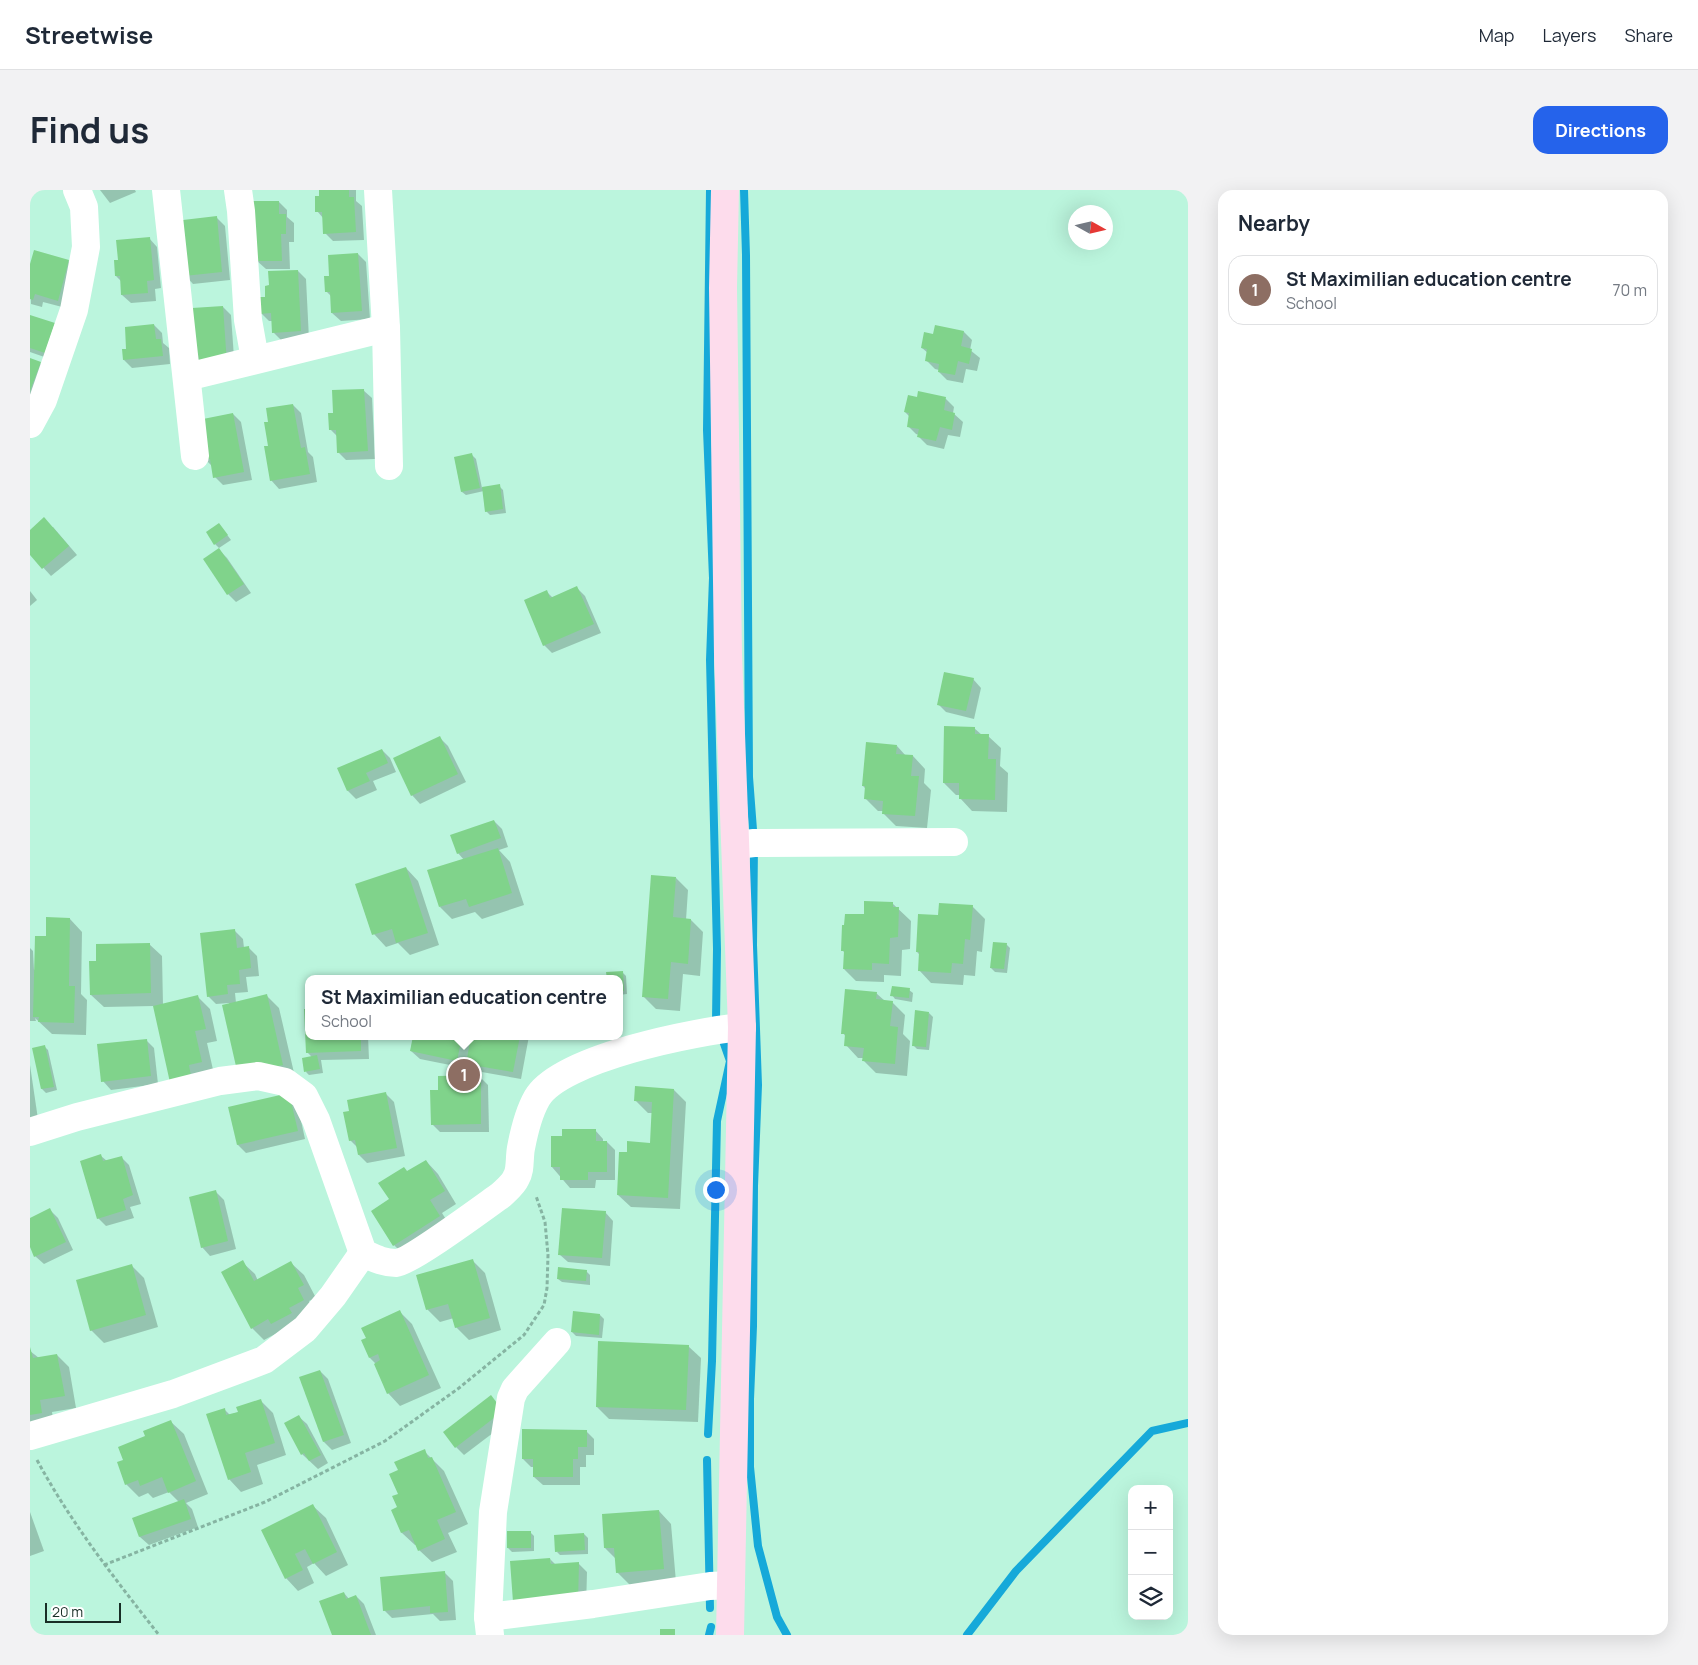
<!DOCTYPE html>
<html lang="en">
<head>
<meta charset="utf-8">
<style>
  :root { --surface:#fff; --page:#f2f2f3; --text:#1f2937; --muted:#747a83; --line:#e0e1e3; --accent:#2563eb }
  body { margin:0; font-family:Manrope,sans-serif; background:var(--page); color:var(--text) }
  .controls { position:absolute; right:15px; bottom:15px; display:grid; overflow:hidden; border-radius:10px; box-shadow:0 5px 20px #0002 }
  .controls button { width:45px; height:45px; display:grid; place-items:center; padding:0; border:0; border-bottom:1px solid var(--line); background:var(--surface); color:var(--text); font:25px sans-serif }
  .compass { position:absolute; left:1038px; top:15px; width:45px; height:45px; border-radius:50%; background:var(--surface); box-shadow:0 5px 20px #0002; rotate:98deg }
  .scale { position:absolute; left:15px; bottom:12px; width:76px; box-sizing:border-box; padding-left:5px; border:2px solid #182e26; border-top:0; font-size:14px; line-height:18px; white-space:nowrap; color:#182e26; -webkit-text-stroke:4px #fff; paint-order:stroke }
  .you { position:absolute; left:685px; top:999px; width:18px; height:18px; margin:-12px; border:4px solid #fff; border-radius:50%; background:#1a73e8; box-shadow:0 0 0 8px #1a73e833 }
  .badge { display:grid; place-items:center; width:32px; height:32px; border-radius:50%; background:var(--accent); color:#fff; font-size:16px; font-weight:700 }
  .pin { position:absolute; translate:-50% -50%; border:2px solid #fff; box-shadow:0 1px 5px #0006 }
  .popup { position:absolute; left:275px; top:785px; width:318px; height:65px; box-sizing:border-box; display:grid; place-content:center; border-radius:10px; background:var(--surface); filter:drop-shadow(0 1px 4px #0005); font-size:16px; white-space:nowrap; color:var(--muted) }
  .popup b { font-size:19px; color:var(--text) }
  .popup::after { content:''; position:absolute; left:50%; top:100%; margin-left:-10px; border:10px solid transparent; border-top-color:var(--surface) }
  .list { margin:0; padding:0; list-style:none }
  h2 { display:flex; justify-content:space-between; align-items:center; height:65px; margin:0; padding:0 20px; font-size:21px }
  h2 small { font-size:16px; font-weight:400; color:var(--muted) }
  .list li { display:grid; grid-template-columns:32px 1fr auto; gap:15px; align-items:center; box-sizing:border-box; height:70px; margin:0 10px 10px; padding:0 10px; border:1px solid var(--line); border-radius:15px }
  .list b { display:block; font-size:19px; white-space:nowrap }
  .list p { margin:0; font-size:16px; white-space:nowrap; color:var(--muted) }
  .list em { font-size:16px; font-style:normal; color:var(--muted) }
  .icon { flex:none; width:28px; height:28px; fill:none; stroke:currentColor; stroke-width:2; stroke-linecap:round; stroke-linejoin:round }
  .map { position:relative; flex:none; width:1158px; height:1445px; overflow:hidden; border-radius:15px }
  header { display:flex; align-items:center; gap:30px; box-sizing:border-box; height:70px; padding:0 25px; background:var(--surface); border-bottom:1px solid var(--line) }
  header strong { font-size:24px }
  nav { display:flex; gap:28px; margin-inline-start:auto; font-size:18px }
  .intro { display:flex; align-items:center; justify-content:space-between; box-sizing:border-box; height:120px; padding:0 30px }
  h1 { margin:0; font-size:35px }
  .button { padding:12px 22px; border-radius:15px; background:var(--accent); color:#fff; font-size:18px; font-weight:700 }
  main { display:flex; gap:30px; padding:0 30px }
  aside { flex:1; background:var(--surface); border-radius:15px; box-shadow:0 5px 20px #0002 }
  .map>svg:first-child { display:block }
  .shadow { fill:#0003 }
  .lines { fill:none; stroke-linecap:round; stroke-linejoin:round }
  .stream { stroke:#16a9d9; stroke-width:8 }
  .building { fill:#80d38b }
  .path { stroke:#86b4a2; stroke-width:3; stroke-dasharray:4 2.5; stroke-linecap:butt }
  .minor { stroke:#fff; stroke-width:28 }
  .major { stroke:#fddcec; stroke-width:28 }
</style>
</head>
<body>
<header>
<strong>Streetwise</strong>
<nav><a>Map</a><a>Layers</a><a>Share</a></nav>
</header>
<div class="intro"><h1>Find us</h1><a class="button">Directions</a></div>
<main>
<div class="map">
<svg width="1158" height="1445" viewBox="0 0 1158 1445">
  <rect width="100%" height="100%" fill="#bbf5dd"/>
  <!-- shadow -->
  <g class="shadow">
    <polygon points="70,0 105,0 106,2 80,13"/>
    <polygon points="290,0 327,0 326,0 326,11 332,16 334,50 303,51 295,43 294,29 287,21 290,7"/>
    <polygon points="249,12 257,20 257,27 264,33 264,52 259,52 260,79 236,79 227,71"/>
    <polygon points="187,28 195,36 200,90 163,94 155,85"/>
    <polygon points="119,48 127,57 131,98 125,99 126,111 101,113 92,105 91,91 86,86 89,71"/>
    <polygon points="328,64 336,72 340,129 311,131 302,123 302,107 296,101"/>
    <polygon points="38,71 46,79 36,118 13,112 12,117 1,114 0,79"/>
    <polygon points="268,81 276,89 279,149 251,150 243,142 242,131 239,131 231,123 236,108"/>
    <polygon points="193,117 201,125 205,182 170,171 162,163"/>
    <polygon points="0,126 23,170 0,162"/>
    <polygon points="124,135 132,143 133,153 139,158 140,174 102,178 94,170 98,160"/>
    <polygon points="934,142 942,150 940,160 950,168 947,181 936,179 933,193 917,190 909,182 909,180 905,179 897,171 898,163 892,158 904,145"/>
    <polygon points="0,169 10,173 18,181 0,217"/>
    <polygon points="333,200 342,208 345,269 316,270 308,262 307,246 300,239"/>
    <polygon points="889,203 916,209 924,217 923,223 933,232 930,247 918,245 914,259 897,255 889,247 889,245 886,244 878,236 880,227 875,222 888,209"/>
    <polygon points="263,215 271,223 278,262 283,267 287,292 249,299 241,290 240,233"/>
    <polygon points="203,224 211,232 222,290 193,295 185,287 183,277 176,270"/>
    <polygon points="442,265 446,269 452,298 469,296 473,300 476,323 460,325 456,321 454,301 436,305 432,302"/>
    <polygon points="189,334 201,350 189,358 185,354"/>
    <polygon points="23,337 47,365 21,386 0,363 0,341"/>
    <polygon points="189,360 197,368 221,403 206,412 198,404"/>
    <polygon points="547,398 555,406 571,443 522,463 514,455 516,401 523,408"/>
    <polygon points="0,401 7,410 0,416"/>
    <polygon points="943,489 951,498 944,529 916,522 908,514"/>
    <polygon points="944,538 952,545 958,546 971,558 970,576 978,583 977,622 942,621 930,608 930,605 926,605 914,593"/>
    <polygon points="410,548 418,556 436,592 390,614 382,605"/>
    <polygon points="867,556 876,566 883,566 895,579 894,593 901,600 897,638 866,636 853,623 853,621 848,621 835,608 836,599 833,596"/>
    <polygon points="352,560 360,568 366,582 343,591 347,600 326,609 318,601 309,579"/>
    <polygon points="464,631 472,639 478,657 469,660 480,672 494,715 452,729 445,722 422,729 410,717 434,670 428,663"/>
    <polygon points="376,678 388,691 409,755 380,765 368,753 356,757 344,744"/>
    <polygon points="646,688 658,700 656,730 661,730 673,742 670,786 653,784 650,821 626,819 613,806"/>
    <polygon points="862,713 881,731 880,759 872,760 871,786 854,785 854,792 826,791 814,779 815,763 812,760 835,726"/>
    <polygon points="942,716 955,729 952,762 947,761 945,786 934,785 933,795 901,793 889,780 890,765 887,762 909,726"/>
    <polygon points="40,729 52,742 51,804 57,810 56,845 22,844 5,828 6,831 0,831 0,758 3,761 4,780 6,779 17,747"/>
    <polygon points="204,740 213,749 214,758 219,758 227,766 229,786 216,787 218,802 205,803 206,813 237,806 249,818 265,887 222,897 199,813 186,814 178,806"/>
    <polygon points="119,754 132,766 133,815 168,807 180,819 187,851 177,853 184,884 142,896 124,816 74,817 61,805 68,773"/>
    <polygon points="976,754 980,758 977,783 965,782 961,778"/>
    <polygon points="592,782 596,786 597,804 589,805 589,789"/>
    <polygon points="879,800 883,803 882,812 865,809 862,805"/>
    <polygon points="846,803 855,811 862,812 875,825 873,844 880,851 877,886 846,883 834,871 834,868 828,868 816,855 816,847 813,843"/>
    <polygon points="279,820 279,846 338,846 339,869 291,870 293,883 279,885 276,882 282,867 277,862"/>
    <polygon points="899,823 903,827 899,860 887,859 883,855"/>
    <polygon points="385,846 499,846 491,889 446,881 436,872 435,878 390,869 381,861"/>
    <polygon points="116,850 124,858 128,894 81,900 73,891"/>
    <polygon points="14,856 18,860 27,900 16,903 12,899"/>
    <polygon points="0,875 9,936 0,937"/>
    <polygon points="450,887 458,895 459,942 410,942 402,934 409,901"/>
    <polygon points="644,900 656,912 650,1019 601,1017 588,1005 598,963 621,954 623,923 618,923 605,910"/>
    <polygon points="356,904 364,912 375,966 337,973 329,965 328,958 320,950"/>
    <polygon points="267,912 275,949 216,963 208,955 199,918"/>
    <polygon points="565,940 573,949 573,952 577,952 585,960 585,990 566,990 565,998 540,998 522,977 534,947"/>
    <polygon points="71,966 77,971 91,967 99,975 111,1014 100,1017 104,1028 76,1036 68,1028"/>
    <polygon points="396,971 408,984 426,1014 412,1023 422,1039 376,1067 364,1055 361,1010 378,982"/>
    <polygon points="186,1002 194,1010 206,1059 180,1066 172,1057"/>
    <polygon points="20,1020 28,1028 43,1060 14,1074 5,1066 0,1054 0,1029"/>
    <polygon points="575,1022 583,1031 580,1076 538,1072 529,1064"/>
    <polygon points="442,1070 455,1083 471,1140 439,1150 426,1137 424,1128 410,1132 397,1119"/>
    <polygon points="212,1072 225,1084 228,1091 261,1073 274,1085 286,1108 279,1111 285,1123 234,1150 222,1138"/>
    <polygon points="101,1075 114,1088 128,1137 74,1153 61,1140"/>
    <polygon points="556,1081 560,1085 560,1095 532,1092 528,1089"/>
    <polygon points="370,1122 382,1134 411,1198 370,1216 358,1203 346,1174 340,1168 333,1150 338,1149"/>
    <polygon points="570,1125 574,1129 572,1148 546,1146 542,1142"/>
    <polygon points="658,1156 671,1168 668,1232 579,1229 567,1217"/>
    <polygon points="0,1161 9,1168 27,1165 39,1177 46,1218 22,1222 24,1235 0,1240"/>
    <polygon points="290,1181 298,1189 321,1253 302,1260 294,1252"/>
    <polygon points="461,1207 480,1230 434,1265 426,1257"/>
    <polygon points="230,1210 243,1223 256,1265 227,1275 233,1294 211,1302 199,1289 194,1219 200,1225 209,1222"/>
    <polygon points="268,1226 277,1234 298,1273 288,1279 272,1264"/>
    <polygon points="141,1232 154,1244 178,1304 156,1313 162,1319 168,1337 119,1355 110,1347 104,1328 149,1312 139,1302 123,1308 118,1303 109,1307 96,1294 117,1247"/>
    <polygon points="556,1241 564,1249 564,1265 556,1265 556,1277 550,1277 550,1295 513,1295 504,1287 504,1277 501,1277 493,1269"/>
    <polygon points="394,1261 414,1281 438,1334 418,1343 427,1362 402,1372 389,1360 387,1354 385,1355 372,1343 363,1321 369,1318 370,1305"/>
    <polygon points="283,1316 296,1328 318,1375 296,1386 284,1373 277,1377 284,1393 268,1401 256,1388"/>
    <polygon points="629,1321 641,1334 646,1392 600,1395 587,1382 586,1369 575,1358"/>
    <polygon points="0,1322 14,1361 0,1366"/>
    <polygon points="500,1342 504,1346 504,1361 482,1362 478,1358"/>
    <polygon points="554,1344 558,1348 558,1364 530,1365 527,1362"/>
    <polygon points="520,1369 526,1375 548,1373 557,1382 556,1419 529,1417"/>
    <polygon points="415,1383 423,1391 426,1430 410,1431 403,1424 362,1428 354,1420"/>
    <polygon points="314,1403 319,1409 326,1406 334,1414 346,1445 303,1445"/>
  </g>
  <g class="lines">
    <!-- stream -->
    <g class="stream">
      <polyline points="714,0 716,65 719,587 724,653 723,755 728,895 724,996 723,1136 720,1209 720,1277 728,1356 747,1427 757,1445"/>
      <polyline points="678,1244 682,1171 687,931 700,871 686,831 687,759 680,470 683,388 677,240 680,0"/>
      <polyline points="677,1270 680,1418"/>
      <polyline points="679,1445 681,1437"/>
      <polyline points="937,1445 986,1381 1122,1241 1158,1233"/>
    </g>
  </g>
  <!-- building -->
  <g class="building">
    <polygon points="289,0 319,0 319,7 324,7 326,42 293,44 292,22 285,22 285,6 289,6"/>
    <polygon points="221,11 249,11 249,24 256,24 256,44 251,44 252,71 226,71"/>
    <polygon points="187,26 192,82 154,86 153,30"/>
    <polygon points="120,47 124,90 117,91 118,103 91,105 90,86 85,86 84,70 88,70 86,50"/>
    <polygon points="4,60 39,70 28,111 5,104 3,110 0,109 0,74"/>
    <polygon points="328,63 332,121 301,123 300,102 295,102 294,86 299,86 298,65"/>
    <polygon points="268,80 271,141 242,143 241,123 229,124 229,107 235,107 235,96 239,95 238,81"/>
    <polygon points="193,116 197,174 169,176 168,163 161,163 162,118"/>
    <polygon points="0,125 25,133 15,163 0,158"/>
    <polygon points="124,134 126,149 131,149 133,166 93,170 92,159 96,159 95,137"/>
    <polygon points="905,135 934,141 931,156 942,159 939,174 928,171 925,185 908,182 909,174 895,171 897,159 891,158 894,142 903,144"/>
    <polygon points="0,168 11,172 0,201"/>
    <polygon points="334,199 338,261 307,263 306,240 299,240 298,223 303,223 302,200"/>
    <polygon points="888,201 916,207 914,220 925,223 922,240 910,237 906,251 887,247 889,239 877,237 879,223 874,222 878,205 887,207"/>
    <polygon points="263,214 271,258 275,257 280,284 240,291 234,256 238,256 234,232 238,232 236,218"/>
    <polygon points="203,223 214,282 183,288 180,269 174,270 173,229"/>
    <polygon points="442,263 450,298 431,302 424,267"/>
    <polygon points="470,294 473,319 455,322 452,297"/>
    <polygon points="14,327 39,356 12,379 0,365 0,340"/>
    <polygon points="189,333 198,345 184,355 176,342"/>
    <polygon points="189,358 214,394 197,405 173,369"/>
    <polygon points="547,396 564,434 513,456 494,410 517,400 520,408"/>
    <polygon points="914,482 944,488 936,521 907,515"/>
    <polygon points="914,536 945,537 945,544 959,544 958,569 966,569 965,610 929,609 929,593 913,593"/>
    <polygon points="410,546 428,584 381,606 363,568"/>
    <polygon points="836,552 867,555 866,564 883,565 881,586 889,586 885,626 852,624 853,611 834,609 835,596 832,596"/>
    <polygon points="352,559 358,573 336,583 340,591 317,601 307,578"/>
    <polygon points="464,630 471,648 427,664 420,645"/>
    <polygon points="468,658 482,703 439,717 436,709 409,717 397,680"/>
    <polygon points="376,677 398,743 366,753 362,739 342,745 325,694"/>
    <polygon points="621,685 646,687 643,727 661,729 658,774 641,772 638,809 612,807"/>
    <polygon points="834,711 863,712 863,717 869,717 868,747 860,748 859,774 842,773 842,780 813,779 814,761 811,761 812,735 814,735 815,724 834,724"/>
    <polygon points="909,713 943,715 940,750 935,749 933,774 922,773 921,783 888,781 889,762 886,762 888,724 908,725"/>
    <polygon points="16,727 40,728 39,796 45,796 44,833 8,832 9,827 3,827 5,746 16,746"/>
    <polygon points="205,739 207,758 219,756 221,778 209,780 210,794 197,795 198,804 177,807 170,743"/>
    <polygon points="963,752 977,753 974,779 960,778"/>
    <polygon points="120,753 121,803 60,805 59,771 66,771 66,754"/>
    <polygon points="593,781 594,801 589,801 589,789 577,789 576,782"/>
    <polygon points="862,796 880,798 879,808 860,806"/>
    <polygon points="815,799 847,802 846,809 863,811 860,836 868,837 865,874 832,871 834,858 814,856 815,844 811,844"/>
    <polygon points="237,804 253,875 208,885 192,815"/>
    <polygon points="168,805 176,839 165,841 172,872 159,875 162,892 141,897 123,816"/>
    <polygon points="274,819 279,819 279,846 331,846 331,861 276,863"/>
    <polygon points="885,820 899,822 896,857 882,856"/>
    <polygon points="383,846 432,846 427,871 380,861"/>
    <polygon points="441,846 490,846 483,882 436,874"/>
    <polygon points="117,849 121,886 71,892 67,854"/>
    <polygon points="15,855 24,897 11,899 2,858"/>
    <polygon points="287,865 290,879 274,882 272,868"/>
    <polygon points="451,885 451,934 401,935 400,900 408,900 408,886"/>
    <polygon points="605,896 644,899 638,1008 587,1005 589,962 597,962 597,951 620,953 622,912 604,911"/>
    <polygon points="356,902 367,958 328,965 325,950 319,951 313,922 319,921 317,910"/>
    <polygon points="259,903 268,941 207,955 198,917"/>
    <polygon points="532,939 566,939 566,951 577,951 577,982 558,982 558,990 530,990 530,977 521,977 521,946 532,946"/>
    <polygon points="71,964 73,971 92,966 103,1005 93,1009 96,1020 67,1029 50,971"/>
    <polygon points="396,970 415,1001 400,1010 410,1026 363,1056 341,1021 359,1009 348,993 374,977 377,981"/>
    <polygon points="186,1000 198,1051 171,1058 159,1007"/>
    <polygon points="20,1018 36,1052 4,1067 0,1057 0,1028"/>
    <polygon points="532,1018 576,1021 572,1068 528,1065"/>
    <polygon points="443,1069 460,1128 425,1138 418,1114 396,1120 386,1085"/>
    <polygon points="213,1070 224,1091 261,1071 274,1095 268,1098 274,1110 259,1118 262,1123 241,1134 238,1129 221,1139 191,1082"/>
    <polygon points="102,1074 116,1125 60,1141 46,1090"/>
    <polygon points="528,1077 557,1080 556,1091 527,1089"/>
    <polygon points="370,1120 399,1185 357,1204 344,1174 350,1170 348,1164 339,1168 331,1150 336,1148 331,1138"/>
    <polygon points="543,1121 570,1124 569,1145 541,1142"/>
    <polygon points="568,1151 659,1155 656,1220 566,1217"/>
    <polygon points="0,1157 3,1168 27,1164 35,1206 10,1210 12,1223 0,1225"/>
    <polygon points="290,1180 314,1245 293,1252 269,1187"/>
    <polygon points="461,1205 473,1221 425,1258 413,1242"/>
    <polygon points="231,1209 245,1253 215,1263 221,1282 198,1290 176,1224 195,1218 196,1225 208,1222 206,1217"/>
    <polygon points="269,1225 291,1265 279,1271 274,1263 271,1265 254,1233"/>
    <polygon points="141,1230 166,1291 138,1303 132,1287 110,1296 108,1290 95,1295 87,1272 93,1270 88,1257 115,1246 113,1241"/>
    <polygon points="492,1239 557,1240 557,1257 548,1257 548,1269 543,1269 543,1287 503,1287 503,1269 492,1269"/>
    <polygon points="395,1259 398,1268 402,1267 426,1322 407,1330 415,1349 388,1361 379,1340 371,1343 361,1320 367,1317 362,1306 368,1304 359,1284 368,1280 364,1272"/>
    <polygon points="154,1309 161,1329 109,1347 102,1328"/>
    <polygon points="283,1314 307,1362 283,1374 275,1359 265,1364 273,1380 255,1389 231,1340"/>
    <polygon points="629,1320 634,1379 586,1383 584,1358 574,1358 572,1324"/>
    <rect x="477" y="1341" width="24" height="17"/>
    <polygon points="554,1343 555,1360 525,1362 524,1345"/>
    <polygon points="520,1368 521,1374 549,1372 548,1412 483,1412 480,1371"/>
    <polygon points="415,1381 418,1422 400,1423 400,1416 353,1421 350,1387"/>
    <polygon points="314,1402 316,1409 326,1405 341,1445 302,1445 289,1411"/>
    <rect x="630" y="1439" width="15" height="6"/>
  </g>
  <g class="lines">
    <!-- path -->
    <g class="path">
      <path d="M 7,1270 C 41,1333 85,1389 129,1445"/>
      <polyline points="74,1375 235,1312 355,1251 429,1198 494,1145 514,1115 517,1098 518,1065 515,1032 506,1006"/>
    </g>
    <!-- minor -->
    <g class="minor">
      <polyline points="136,0 165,266"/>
      <polyline points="208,0 211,21 218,130 225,169"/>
      <polyline points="348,0 356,138 359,276"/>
      <polyline points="157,187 356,138"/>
      <polyline points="0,234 13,210 44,120 56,57 54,17 47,0"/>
      <polyline points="706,655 724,653 924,652"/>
      <path d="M 0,942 L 47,927 L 190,891 L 228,886 L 255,892 L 274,906 L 286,930 L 333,1063 C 344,1068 353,1073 366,1073 C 380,1072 454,1017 471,1005 C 476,1000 483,995 486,988 C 491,980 489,968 491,958 C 494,942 499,922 507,908 C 530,868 667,841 712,837"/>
      <polyline points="0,1246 143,1204 234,1170 275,1139 303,1106 333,1063"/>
      <polyline points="458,1427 563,1414 680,1396 701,1395"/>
      <polyline points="460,1445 458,1427 463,1322 481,1208 485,1199 527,1152"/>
    </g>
    <!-- major -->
    <polyline class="major" points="695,0 693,98 698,464 712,837 700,1445"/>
  </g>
</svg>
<div class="controls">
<button>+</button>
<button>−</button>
<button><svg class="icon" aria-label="layers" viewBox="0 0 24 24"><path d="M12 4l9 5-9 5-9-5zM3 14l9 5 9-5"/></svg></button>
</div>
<svg class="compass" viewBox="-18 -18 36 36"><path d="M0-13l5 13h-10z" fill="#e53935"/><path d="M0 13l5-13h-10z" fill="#747a83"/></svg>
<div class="scale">20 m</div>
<div class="you"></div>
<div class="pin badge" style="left:434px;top:885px;background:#8d6e63">1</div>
<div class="popup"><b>St Maximilian education centre</b>School</div>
</div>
<aside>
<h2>Nearby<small></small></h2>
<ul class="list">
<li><span class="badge" style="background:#8d6e63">1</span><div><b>St Maximilian education centre</b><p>School</p></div><em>70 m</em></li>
</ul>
</aside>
</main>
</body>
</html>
